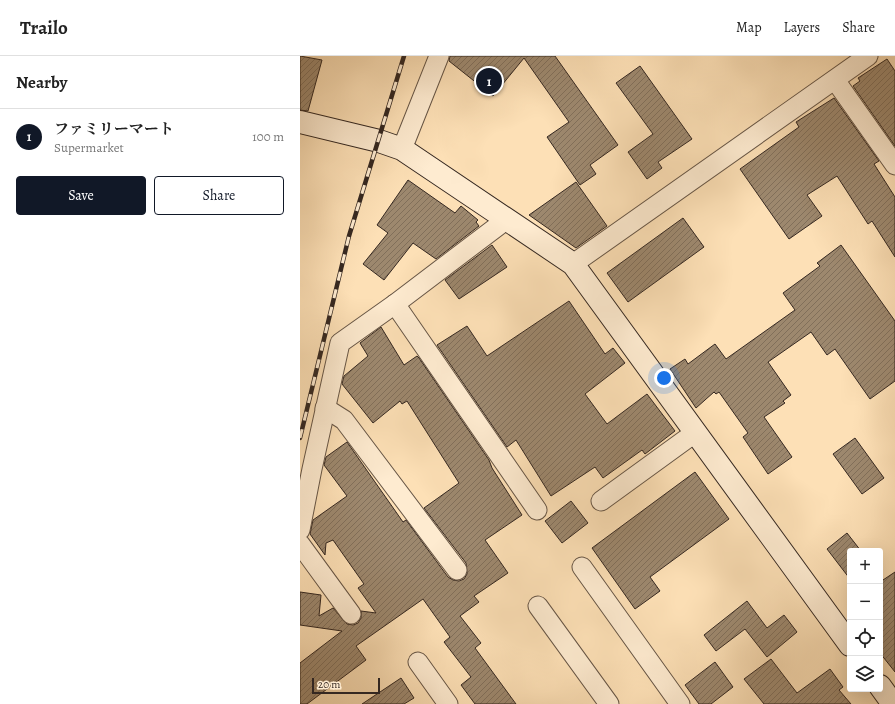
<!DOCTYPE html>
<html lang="en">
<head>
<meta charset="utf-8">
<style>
  :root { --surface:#fff; --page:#f2f2f2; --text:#222; --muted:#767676; --line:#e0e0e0; --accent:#111827 }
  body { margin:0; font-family:Alegreya,"Noto Serif JP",serif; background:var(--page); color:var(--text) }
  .controls { position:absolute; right:12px; bottom:12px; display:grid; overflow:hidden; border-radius:4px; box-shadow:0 4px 16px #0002 }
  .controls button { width:36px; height:36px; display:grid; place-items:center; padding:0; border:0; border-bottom:1px solid var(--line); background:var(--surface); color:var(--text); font:20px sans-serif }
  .scale { position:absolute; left:12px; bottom:10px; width:68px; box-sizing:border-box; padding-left:4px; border:2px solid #352821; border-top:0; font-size:11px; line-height:14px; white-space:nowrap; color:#352821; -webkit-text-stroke:3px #feebd0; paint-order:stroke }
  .you { position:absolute; left:364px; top:322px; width:14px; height:14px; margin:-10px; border:3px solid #fff; border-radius:50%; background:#1a73e8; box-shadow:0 0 0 6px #1a73e833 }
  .badge { display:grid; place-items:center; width:26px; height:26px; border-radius:50%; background:var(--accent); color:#fff; font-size:13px; font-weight:700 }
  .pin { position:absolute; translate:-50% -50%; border:2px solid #fff; box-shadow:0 1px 4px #0006 }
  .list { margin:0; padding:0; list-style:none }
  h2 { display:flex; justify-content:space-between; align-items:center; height:52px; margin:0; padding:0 16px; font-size:17px }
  h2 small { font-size:13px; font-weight:400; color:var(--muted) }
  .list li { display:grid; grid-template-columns:26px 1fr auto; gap:12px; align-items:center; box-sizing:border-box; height:56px; padding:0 16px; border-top:1px solid var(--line) }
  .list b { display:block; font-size:15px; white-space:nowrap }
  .list p { margin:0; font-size:13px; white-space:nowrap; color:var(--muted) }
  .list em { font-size:13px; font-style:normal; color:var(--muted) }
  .actions { display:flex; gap:8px; padding:12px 16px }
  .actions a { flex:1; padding:9px 0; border:1px solid var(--accent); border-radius:4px; text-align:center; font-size:14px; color:var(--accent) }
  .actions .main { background:var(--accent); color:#fff }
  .icon { flex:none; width:22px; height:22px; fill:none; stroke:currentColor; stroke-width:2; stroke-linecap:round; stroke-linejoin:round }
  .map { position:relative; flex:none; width:595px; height:648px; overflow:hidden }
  header { display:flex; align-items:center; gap:24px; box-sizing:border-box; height:56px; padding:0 20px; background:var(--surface); border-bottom:1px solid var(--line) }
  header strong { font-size:19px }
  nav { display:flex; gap:22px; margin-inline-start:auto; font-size:14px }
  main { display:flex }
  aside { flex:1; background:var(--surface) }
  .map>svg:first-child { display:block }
  .building { fill:url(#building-hatch); stroke:#352821 }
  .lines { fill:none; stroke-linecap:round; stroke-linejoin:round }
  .street-casing { stroke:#675646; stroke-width:21 }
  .secondary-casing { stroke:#352821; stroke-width:24 }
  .street { stroke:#feebd0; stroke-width:19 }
  .secondary { stroke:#feebd0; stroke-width:22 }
  .rail-casing { stroke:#352821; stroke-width:4.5 }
  .rail { stroke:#feebd0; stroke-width:3; stroke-dasharray:9; stroke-linecap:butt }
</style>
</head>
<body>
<header>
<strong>Trailo</strong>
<nav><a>Map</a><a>Layers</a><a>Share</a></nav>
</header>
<main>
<aside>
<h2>Nearby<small></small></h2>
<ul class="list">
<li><span class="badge">1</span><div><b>ファミリーマート</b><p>Supermarket</p></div><em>100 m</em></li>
</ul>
<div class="actions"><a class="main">Save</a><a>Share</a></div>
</aside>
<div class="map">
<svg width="595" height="648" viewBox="0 0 595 648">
  <defs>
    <pattern id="building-hatch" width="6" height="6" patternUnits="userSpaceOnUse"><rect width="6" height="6" fill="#9d886e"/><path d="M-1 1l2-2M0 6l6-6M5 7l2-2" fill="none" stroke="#816f5a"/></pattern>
  </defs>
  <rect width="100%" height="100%" fill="#fde0b6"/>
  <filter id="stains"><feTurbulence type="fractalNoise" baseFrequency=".005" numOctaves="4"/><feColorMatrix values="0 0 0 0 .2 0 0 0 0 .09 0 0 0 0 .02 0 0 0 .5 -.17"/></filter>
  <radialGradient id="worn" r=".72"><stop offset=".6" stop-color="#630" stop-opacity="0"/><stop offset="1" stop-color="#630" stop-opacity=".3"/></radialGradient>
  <!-- building -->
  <g class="building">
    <polygon points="0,0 22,4 8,55 0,54"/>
    <polygon points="150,0 255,0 318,89 290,109 296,118 280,129 247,81 269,66 224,2 193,40 149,5"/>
    <polygon points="587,3 595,15 595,90 553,30 560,25 558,22"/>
    <polygon points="340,10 392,83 358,106 362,112 347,123 328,96 353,78 316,27"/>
    <polygon points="534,42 579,105 574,108 595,141 595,201 572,165 568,168 537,120 507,139 522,160 489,183 440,113 499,71 496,66"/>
    <polygon points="108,124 155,157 161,150 178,164 176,166 179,170 136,203 113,187 84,224 63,208 88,177 77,169"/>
    <polygon points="276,126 307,170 276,192 229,159"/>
    <polygon points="383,162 404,191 328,246 307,217"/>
    <polygon points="192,189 207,211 159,243 145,224"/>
    <polygon points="541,189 595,265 595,325 570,343 535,293 527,299 511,276 468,306 491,339 483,345 485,347 464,361 492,401 468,418 443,381 448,377 419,336 416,338 414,336 396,352 370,313 385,303 388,308 415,288 426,303 495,254 483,237 520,210 517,207"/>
    <polygon points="269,245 305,298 313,292 325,307 285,338 307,368 347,338 375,375 345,398 342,394 303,422 295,411 251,440 216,384 207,391 137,289 167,270 187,300"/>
    <polygon points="81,271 104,309 117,300 119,302 189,404 192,412 222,459 185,484 208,517 174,540 179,546 160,560 181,587 175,592 216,648 175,648 161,629 171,621 144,586 150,581 123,543 56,590 66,604 7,648 0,648 0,607 42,575 0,569 0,536 21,539 19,560 33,552 47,568 53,569 58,567 61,562 61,555 76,557 58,532 64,528 33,484 26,487 25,499 10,478 13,464 47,440 24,409 26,401 47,386 103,466 106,464 148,521 153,524 159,525 164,523 167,518 166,507 124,452 159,427 107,345 102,348 100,345 73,367 42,328 44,320 68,300 60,287"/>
    <polygon points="555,382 584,422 562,438 533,398"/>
    <polygon points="395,416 429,463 350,521 360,535 335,553 292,492"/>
    <polygon points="271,445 288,467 262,487 245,465"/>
    <polygon points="547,477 561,495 550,495 550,523 527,493"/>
    <polygon points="595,516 595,616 580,597 580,519 583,524"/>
    <polygon points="447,545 467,572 484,559 497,576 467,601 445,573 416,595 404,579"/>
    <polygon points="471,603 497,637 530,613 543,631 539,634 551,648 464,648 444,623"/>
    <polygon points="415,606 433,631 411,648 399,648 385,629"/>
    <polygon points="101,622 114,642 104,648 62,648"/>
  </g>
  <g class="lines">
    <defs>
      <g id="street">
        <polyline points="535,24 595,109"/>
        <polyline points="102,93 139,0"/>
        <polyline points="273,208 568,0"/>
        <polyline points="95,248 237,454"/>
        <polyline points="25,352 44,364 157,514"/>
        <polyline points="301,445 396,376"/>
        <polyline points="0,474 12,413 40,287 95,248 207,163"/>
        <polyline points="0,488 51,558"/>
        <polyline points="282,511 380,648"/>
        <polyline points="238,550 309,648"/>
        <polyline points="118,606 148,648"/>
      </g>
      <g id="secondary">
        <polyline points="0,66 79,85 102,93 273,208 550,589"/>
        <polyline points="580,630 593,648"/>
      </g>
    </defs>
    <!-- street casing -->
    <use href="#street" class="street-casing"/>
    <!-- secondary casing -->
    <use href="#secondary" class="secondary-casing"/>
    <!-- street -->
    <use href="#street" class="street"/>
    <!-- secondary -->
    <use href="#secondary" class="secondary"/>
    <defs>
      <polyline id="rail" points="0,382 49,180 104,0"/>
    </defs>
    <!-- rail casing -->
    <use href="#rail" class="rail-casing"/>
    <!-- rail -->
    <use href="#rail" class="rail"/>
  </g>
  <rect width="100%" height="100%" filter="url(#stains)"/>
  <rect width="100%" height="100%" fill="url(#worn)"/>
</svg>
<div class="controls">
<button>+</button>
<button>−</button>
<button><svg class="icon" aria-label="locate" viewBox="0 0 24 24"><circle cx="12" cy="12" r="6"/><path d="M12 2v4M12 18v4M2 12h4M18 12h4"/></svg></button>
<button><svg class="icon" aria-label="layers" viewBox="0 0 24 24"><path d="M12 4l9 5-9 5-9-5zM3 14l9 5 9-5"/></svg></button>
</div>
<div class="scale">20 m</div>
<div class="you"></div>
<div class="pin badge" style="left:189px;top:25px">1</div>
</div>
</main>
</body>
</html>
